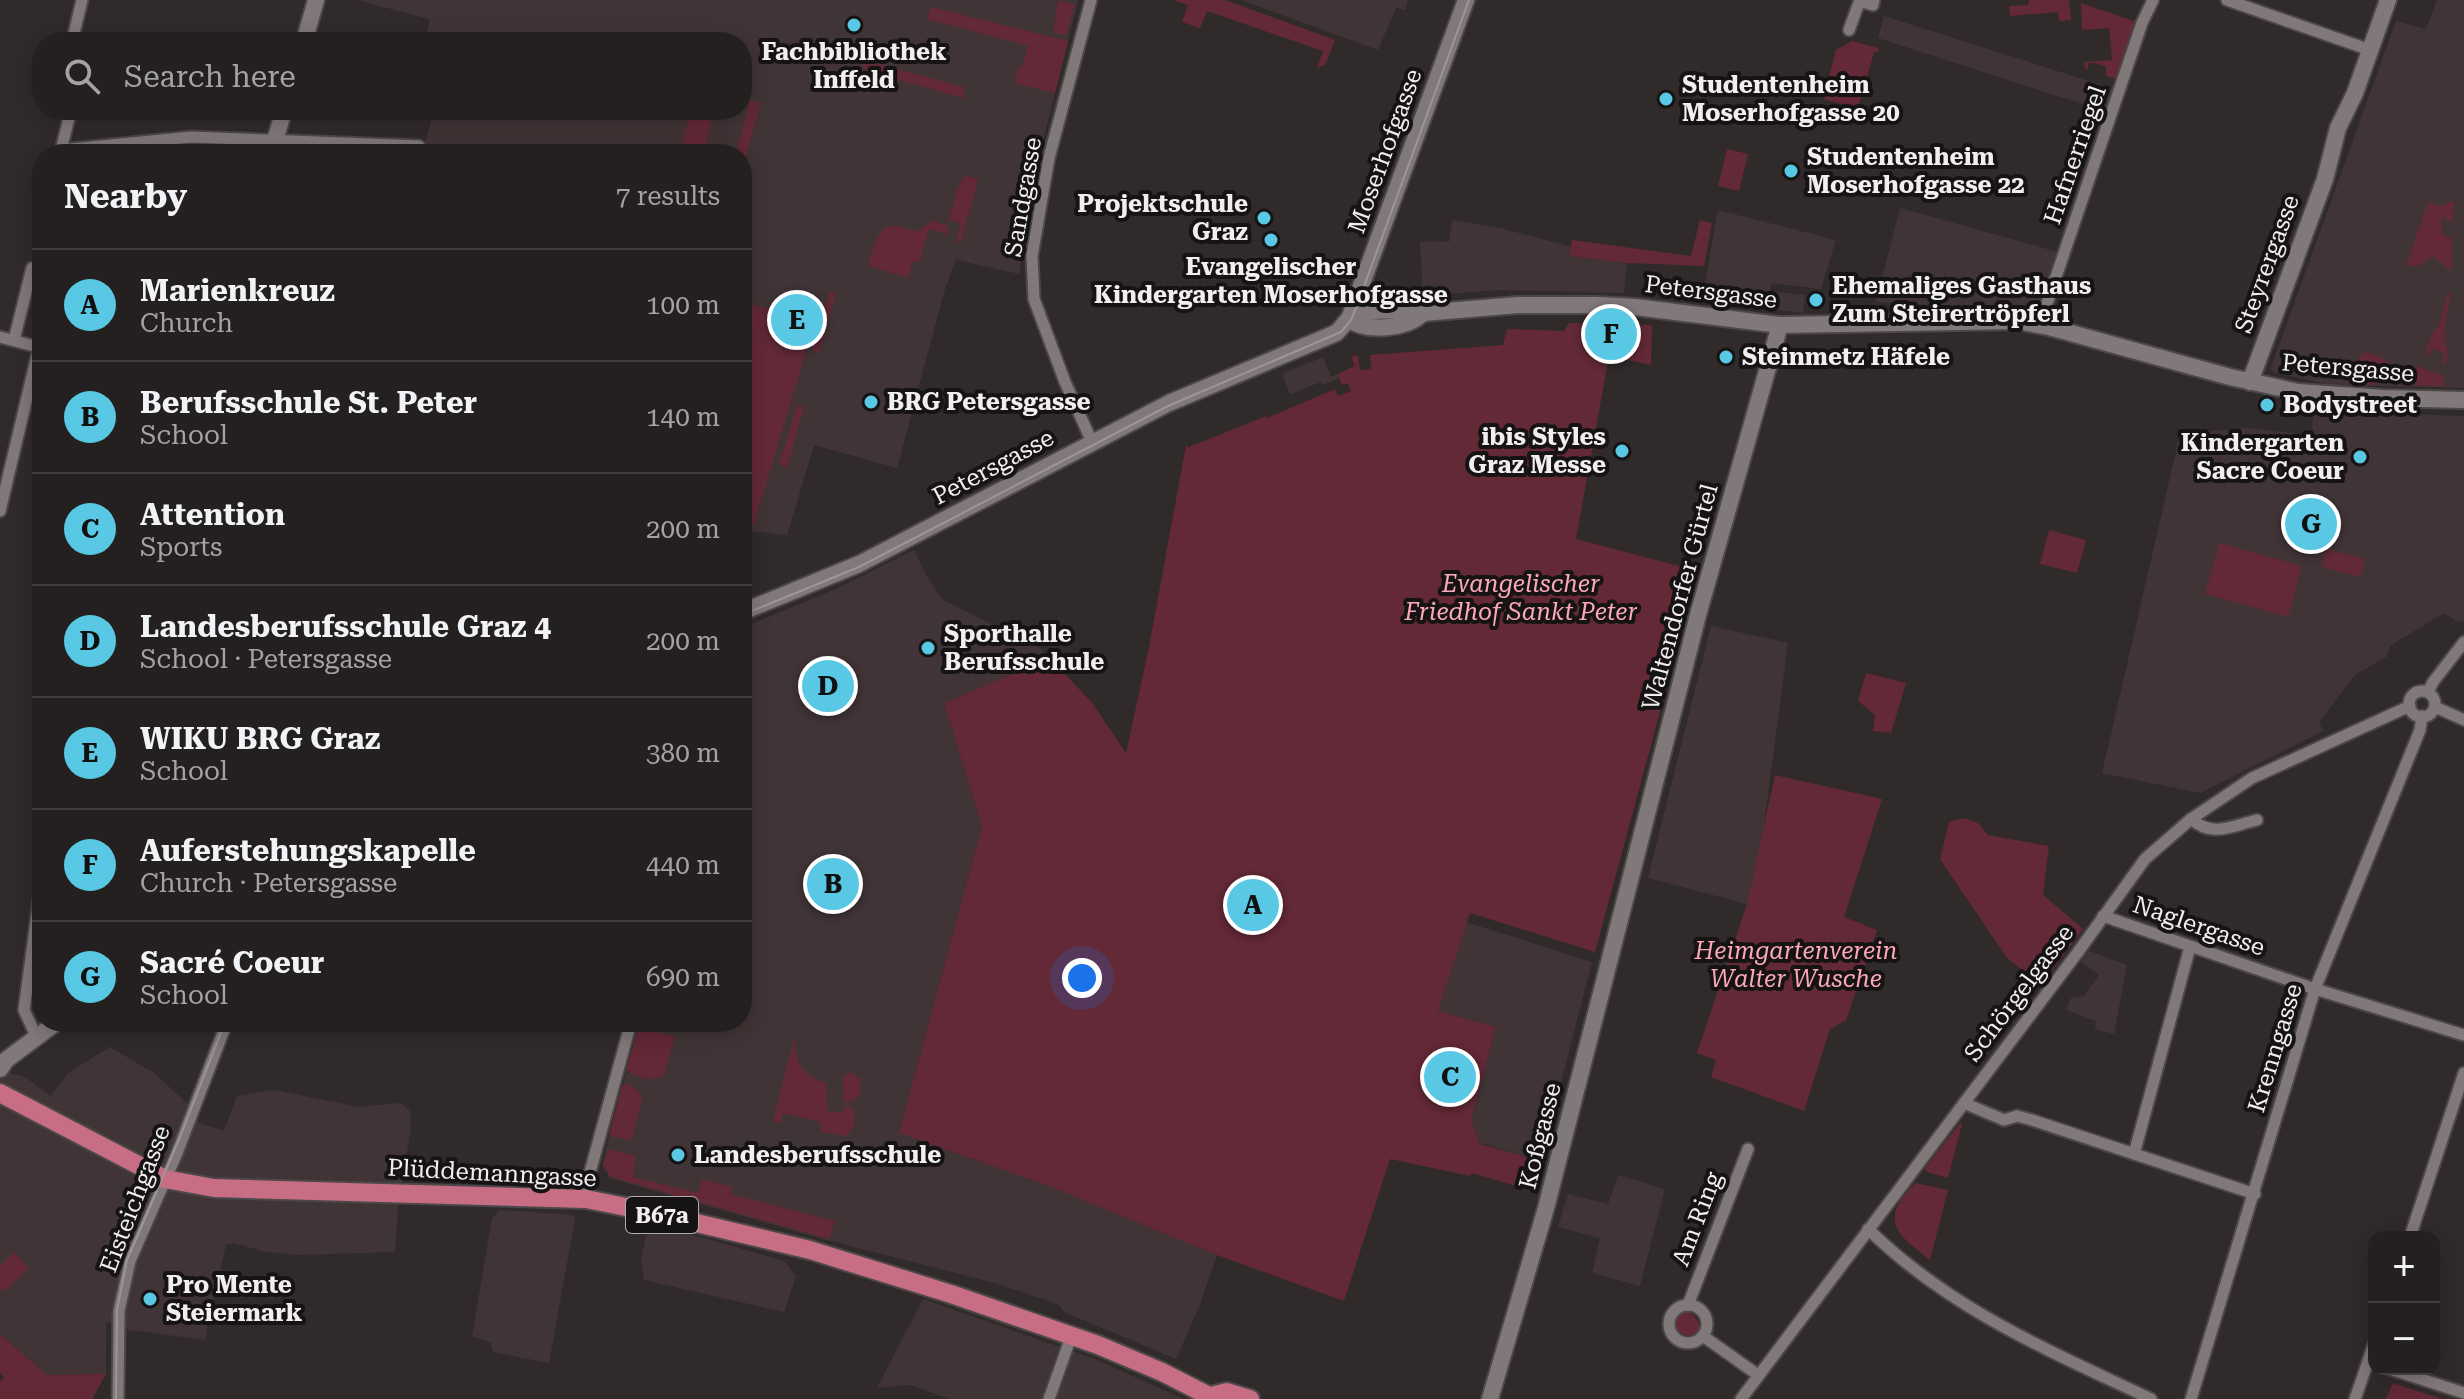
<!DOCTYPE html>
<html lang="en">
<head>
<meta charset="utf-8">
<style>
  :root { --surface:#252020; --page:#312d2d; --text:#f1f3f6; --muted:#a3a3a5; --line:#423e3e; --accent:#59c8e5 }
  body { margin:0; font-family:"Roboto Serif",serif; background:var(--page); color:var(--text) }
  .controls { position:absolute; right:24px; bottom:24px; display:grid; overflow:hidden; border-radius:16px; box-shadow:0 4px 20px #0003 }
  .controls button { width:72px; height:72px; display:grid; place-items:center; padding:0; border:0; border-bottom:2px solid var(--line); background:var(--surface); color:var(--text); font:40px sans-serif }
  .you { position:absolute; left:1082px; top:978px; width:28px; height:28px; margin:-20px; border:6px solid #fff; border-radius:50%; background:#1a73e8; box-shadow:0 0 0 12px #1a73e833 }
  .badge { display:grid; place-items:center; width:52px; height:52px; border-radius:50%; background:var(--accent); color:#111; font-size:26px; font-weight:700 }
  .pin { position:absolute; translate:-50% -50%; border:4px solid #fff; box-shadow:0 2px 8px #0006 }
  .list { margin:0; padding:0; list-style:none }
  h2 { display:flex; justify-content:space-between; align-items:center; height:104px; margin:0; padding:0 32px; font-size:34px }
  h2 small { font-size:26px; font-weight:400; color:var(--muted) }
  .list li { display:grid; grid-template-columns:52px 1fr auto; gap:24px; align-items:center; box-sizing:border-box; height:112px; padding:0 32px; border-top:2px solid var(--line) }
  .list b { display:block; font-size:30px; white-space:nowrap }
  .list p { margin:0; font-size:26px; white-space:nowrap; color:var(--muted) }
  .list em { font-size:26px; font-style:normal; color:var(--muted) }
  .icon { flex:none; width:44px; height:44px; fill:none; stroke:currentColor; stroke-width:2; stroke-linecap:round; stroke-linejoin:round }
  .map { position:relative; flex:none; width:2464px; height:1399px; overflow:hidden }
  .search { position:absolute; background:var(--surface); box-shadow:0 4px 20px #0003; left:32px; top:32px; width:720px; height:88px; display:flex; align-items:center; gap:20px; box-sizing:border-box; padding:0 28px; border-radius:32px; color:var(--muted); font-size:30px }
  .panel { position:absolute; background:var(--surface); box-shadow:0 4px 20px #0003; left:32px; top:144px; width:720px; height:888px; border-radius:32px }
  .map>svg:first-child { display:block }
  .built { fill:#413436 }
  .green { fill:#632936 }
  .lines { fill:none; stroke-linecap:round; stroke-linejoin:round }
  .street-casing { stroke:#4c4748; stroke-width:15 }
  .secondary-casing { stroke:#4c4748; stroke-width:20 }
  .primary-casing { stroke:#4c4748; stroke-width:22 }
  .street { stroke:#81787a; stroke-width:11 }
  .secondary { stroke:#81787a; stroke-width:16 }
  .primary { stroke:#c76e84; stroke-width:18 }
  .tram { stroke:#9c9697; stroke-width:2 }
  .poi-dot { fill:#59c8e5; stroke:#161314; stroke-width:3 }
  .labels { text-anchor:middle; stroke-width:8; stroke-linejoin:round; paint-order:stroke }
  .shield { fill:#161314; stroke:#b0acad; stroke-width:2 }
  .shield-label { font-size:22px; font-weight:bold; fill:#f2edee }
  .poi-label { font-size:24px; font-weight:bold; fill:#f2edee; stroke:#161314; text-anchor:start }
  .street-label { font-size:24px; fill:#f2edee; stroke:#161314 }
  .park-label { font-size:24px; font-style:italic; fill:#fda8b8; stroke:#161314 }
</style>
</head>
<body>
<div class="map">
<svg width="2464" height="1399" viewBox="0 0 2464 1399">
  <rect width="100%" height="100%" fill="#312a2b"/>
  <!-- built -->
  <g class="built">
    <polygon points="356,0 1078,0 1034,178 1019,274 956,260 945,289 897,468 814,445 787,535 742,530 742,154 422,154 434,110 742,110 742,42 424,42 430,19"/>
    <polygon points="1241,0 1408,0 1405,10 1396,8 1378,50"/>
    <polygon points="2437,0 2464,0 2464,388 2332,385 2273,372 2271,368 2396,21 2426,29"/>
    <polygon points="1884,16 2114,89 2107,112 1878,38"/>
    <polygon points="1900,208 2058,252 2038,311 1876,302"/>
    <polygon points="1718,210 1836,240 1821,289 1771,283 1770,291 1805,295 1803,313 1702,300"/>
    <polygon points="1452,220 1504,229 1565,245 1570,246 1569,256 1627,263 1624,293 1499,290 1423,296 1420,241 1449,242"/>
    <polygon points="1323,357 1331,376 1338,374 1340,378 1323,385 1321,382 1290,394 1282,374"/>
    <polygon points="2313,411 2464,416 2464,622 2456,621 2444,613 2390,646 2386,657 2355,675 2319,722 2323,731 2200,793 2102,773 2180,434 2247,428 2309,435 2312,433"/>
    <polygon points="914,550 927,577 943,600 1040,648 1050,658 944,703 982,826 899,1133 1041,1183 1217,1255 1200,1304 1176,1359 1064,1312 1059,1305 1049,1301 995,1283 823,1239 610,1178 602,1165 639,1022 742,1022 742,628 838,588"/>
    <polygon points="1711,626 1788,643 1761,848 1747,904 1648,878"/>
    <polygon points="1466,922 1592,962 1541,1161 1480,1143 1471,1120 1496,1027 1438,1011"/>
    <polygon points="2089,951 2127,965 2114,1034 2095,1029 2096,1021 2066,1010 2071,998 2084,996 2099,975 2081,961"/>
    <polygon points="110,1047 154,1073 188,1104 199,1123 224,1131 237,1096 275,1090 359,1107 401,1103 410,1111 411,1127 398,1209 395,1252 298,1255 267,1252 233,1243 226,1245 221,1266 221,1289 214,1291 205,1340 130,1330 106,1321 106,1374 47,1375 0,1334 0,1071 23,1076 51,1096 68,1073"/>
    <polygon points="1618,1175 1665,1189 1640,1286 1592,1273 1600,1238 1558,1227 1568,1194 1608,1204"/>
    <polygon points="500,1210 572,1215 575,1219 549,1363 493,1352 491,1343 472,1336 492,1218"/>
    <polygon points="657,1228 697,1236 784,1261 796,1276 784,1312 644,1280 641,1261 646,1236"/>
    <polygon points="923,1299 1097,1360 1184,1399 950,1399 910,1385 877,1388"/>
  </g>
  <!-- green -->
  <g class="green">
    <polygon points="1173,0 1225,0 1335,40 1325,65 1317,68 1323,51 1207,11 1200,28 1182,22 1188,5"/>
    <polygon points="2029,0 2069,0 2071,20 2059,21 2058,12 2010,16 2009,6 2028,5"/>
    <polygon points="1058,1 1075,4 1066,35 1053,33"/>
    <polygon points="2081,3 2136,22 2118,79 2106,76 2106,67 2095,63 2088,63 2088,69 2085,69 2084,62 2112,60 2109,28 2082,30"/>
    <polygon points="931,7 1068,41 1055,93 1014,83 1019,66 1023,66 1028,46 927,19"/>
    <polygon points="1852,41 1878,48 1879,52 1874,52 1858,108 1823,99 1836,50"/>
    <polygon points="867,42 887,47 882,65 964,87 963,98 867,71 862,64"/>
    <polygon points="750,100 761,103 742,169 742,154 736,154"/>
    <polygon points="691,110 709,110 707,119 712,121 703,154 679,154"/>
    <polygon points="1727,149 1748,154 1739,191 1718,186"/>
    <polygon points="964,176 978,179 961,242 956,241 961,224 949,220 957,190"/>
    <polygon points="2454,201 2452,222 2442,217 2441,233 2452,239 2451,271 2435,258 2435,255 2416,267 2406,265 2428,203 2440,206"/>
    <polygon points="1700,220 1712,223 1704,266 1627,263 1569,256 1572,240 1691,256"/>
    <path d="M 932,221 L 947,225 L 949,235 L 929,229 L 919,263 L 913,261 L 908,278 L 868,266 C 873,250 876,223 898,226 C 905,227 911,231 918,231 Z"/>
    <polygon points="783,291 821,302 754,524 742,521 742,301 776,311"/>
    <polygon points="830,292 836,294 819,353 812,350"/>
    <path d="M 2448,292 L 2450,293 C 2450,308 2444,324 2445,339 C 2446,348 2449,355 2445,364 L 2441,362 L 2444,353 L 2432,348 L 2428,357 L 2426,351 L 2433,331 L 2439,326 Z"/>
    <polygon points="1569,323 1652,325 1651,365 1609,356 1576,539 1698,571 1595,952 1470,913 1438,1011 1496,1027 1471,1120 1480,1144 1541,1161 1533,1191 1472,1173 1470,1176 1390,1159 1344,1301 1217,1255 1041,1183 899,1133 982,826 944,703 1050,658 1093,704 1126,753 1149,647 1186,445 1189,447 1266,416 1267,418 1335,389 1338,396 1351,391 1348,383 1342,385 1338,374 1355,366 1351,356 1358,356 1360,370 1371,369 1370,355 1503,345 1507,329 1564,331"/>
    <polygon points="2367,352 2385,359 2387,362 2386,370 2373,385 2366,385 2358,365 2359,356"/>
    <polygon points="2416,366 2443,376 2445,386 2411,385 2406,374 2409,368"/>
    <polygon points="797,405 804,407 787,467 779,465"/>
    <polygon points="2049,530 2086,540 2077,573 2040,564"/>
    <polygon points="2219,543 2302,566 2288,617 2205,594"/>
    <polygon points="2326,549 2365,559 2360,577 2322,567"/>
    <polygon points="1866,673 1906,683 1891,733 1873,731 1875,715 1858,701"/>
    <polygon points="1775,775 1882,799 1844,917 1877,930 1846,1020 1830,1029 1804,1111 1711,1077 1716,1060 1697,1053 1747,904"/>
    <polygon points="1965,818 1978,823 1988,835 2049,846 2043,895 2083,929 2045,980 2030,976 2007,958 1940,859 1949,822"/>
    <path d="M 640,1022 L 644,1022 L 643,1028 L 675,1037 L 664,1075 C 655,1083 635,1078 626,1070 Z"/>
    <path d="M 795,1035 C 793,1060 802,1076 826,1083 L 828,1113 L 844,1112 L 844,1106 L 852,1107 C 858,1117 854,1129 846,1136 L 821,1132 L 820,1122 L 783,1113 L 781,1123 L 773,1121 Z"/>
    <polygon points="852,1072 858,1078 861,1076 860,1095 854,1100 844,1103 843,1077"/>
    <polygon points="628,1083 641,1094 642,1099 631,1141 609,1135 622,1086"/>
    <polygon points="1960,1123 1962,1124 1948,1178 1927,1172 1925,1168"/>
    <polygon points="608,1149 636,1156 633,1177 698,1193 702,1179 732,1187 730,1194 835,1221 829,1239 611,1177 603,1164"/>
    <path d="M 1915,1183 L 1948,1190 L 1930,1260 C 1895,1233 1879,1220 1915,1183 Z"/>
    <polygon points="14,1252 29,1268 4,1292 0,1288 0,1266"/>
    <path d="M 1682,1310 C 1693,1312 1697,1319 1702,1329 L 1700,1334 C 1691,1339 1678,1333 1672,1326 L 1673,1317 Z"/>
    <polygon points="0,1334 47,1375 106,1374 92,1399 0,1399 0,1381 4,1378 0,1372"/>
    <polygon points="2393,1383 2442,1399 2386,1399"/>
  </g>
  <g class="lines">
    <defs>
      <g id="street">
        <polyline points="1091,0 1049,158 1032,256 1034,299 1065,382 1092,442"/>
        <polyline points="2227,0 2370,50"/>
        <polyline points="1860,1 1873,5 1874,0"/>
        <polyline points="1849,30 1860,0"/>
        <polyline points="72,42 82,0"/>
        <polyline points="71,110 61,150 191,137 419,146"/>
        <polyline points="2040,324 2142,23 2153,0"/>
        <polyline points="0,337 42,348"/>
        <polyline points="14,340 32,268"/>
        <polyline points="0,511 39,347"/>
        <circle cx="2422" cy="704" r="13"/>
        <polyline points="2428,692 2433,682 2464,642"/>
        <polyline points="2435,707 2464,720"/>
        <path d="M 2191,819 C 2213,838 2231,826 2257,820"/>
        <polyline points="2103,916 2315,989 2464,1035"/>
        <polyline points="36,1036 24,1010 42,877"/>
        <polyline points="1964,1103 2004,1120 2017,1116 2032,1120 2255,1194"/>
        <polyline points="2134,1154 2190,947"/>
        <polyline points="586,1199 586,1187 631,1022"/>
        <path d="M 1868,1229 C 1951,1310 2048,1350 2151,1399"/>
        <polyline points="2410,1237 2464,1073"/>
        <polyline points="1688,1305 1748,1149"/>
        <circle cx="1688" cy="1324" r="19"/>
        <polyline points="1703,1336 1758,1375"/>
        <polyline points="2390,1369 2464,1393"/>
        <polyline points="118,1399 119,1311 130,1261 177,1153 227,1022"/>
        <polyline points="1049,1399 1072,1334"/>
        <polyline points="1741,1399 2078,952 2145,859 2191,819 2252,778 2410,706"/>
        <polyline points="2191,1399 2315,989 2420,730 2422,716"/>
        <polyline points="2355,1399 2374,1344"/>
      </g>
      <g id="secondary">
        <polyline points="304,42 316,0"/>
        <polyline points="271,154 284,110"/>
        <polyline points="1349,319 1466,0"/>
        <path d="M 1349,319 C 1366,333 1407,329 1423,313"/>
        <polyline points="2250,382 2325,179 2338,128 2355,93 2388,0"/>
        <path d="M 742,612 L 859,564 L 1169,403 L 1336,333 C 1341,329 1345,322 1350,318 C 1364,308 1406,310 1423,313 L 1518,305 L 1598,305 L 1635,307 L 1780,325 L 2017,321 L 2049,327 L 2230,377 L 2298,392 L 2383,398 L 2464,400"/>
        <polyline points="0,1069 6,1060 57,1022"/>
        <polyline points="1490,1399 1546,1208 1698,615 1780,325"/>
      </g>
      <g id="primary">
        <polyline points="0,1093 165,1179 214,1188 586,1199 646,1211 810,1250 951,1294 1098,1345 1162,1372 1215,1399"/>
        <polyline points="1211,1396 1227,1392 1250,1399"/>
      </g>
    </defs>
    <!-- street casing -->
    <use href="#street" class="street-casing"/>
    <!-- secondary casing -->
    <use href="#secondary" class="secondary-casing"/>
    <!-- primary casing -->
    <use href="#primary" class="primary-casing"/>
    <!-- street -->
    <use href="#street" class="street"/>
    <!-- secondary -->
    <use href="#secondary" class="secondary"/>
    <!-- primary -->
    <use href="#primary" class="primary"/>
    <!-- tram -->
    <g class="tram">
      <polyline points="742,615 859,567 1168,406 1341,332 1351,320 1358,303 1469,0"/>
      <polyline points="116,1399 117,1310 127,1260 180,1137 225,1022"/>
    </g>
  </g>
  <!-- markers -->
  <g class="poi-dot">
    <circle cx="854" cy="25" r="8"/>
    <circle cx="1666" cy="99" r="8"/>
    <circle cx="1791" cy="171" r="8"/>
    <circle cx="1264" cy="218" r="8"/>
    <circle cx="1271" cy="240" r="8"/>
    <circle cx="1816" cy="300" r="8"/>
    <circle cx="1726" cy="357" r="8"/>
    <circle cx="871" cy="402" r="8"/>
    <circle cx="2267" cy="405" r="8"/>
    <circle cx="1622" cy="451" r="8"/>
    <circle cx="2360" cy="457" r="8"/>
    <circle cx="928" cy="648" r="8"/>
    <circle cx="678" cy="1155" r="8"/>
    <circle cx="150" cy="1299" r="8"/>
  </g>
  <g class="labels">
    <!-- shield labels -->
    <rect class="shield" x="626" y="1197" width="72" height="36" rx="6"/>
    <g class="shield-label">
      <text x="662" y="1223">B67a</text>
    </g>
    <!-- poi labels -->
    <g class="poi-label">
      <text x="854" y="60" text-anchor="middle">Fachbibliothek<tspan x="854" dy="28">Inffeld</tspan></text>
      <text x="1682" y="93">Studentenheim<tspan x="1682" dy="28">Moserhofgasse 20</tspan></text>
      <text x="1807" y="165">Studentenheim<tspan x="1807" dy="28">Moserhofgasse 22</tspan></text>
      <text x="1248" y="212" text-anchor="end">Projektschule<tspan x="1248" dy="28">Graz</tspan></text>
      <text x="1271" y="275" text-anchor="middle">Evangelischer<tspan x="1271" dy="28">Kindergarten Moserhofgasse</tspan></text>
      <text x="1832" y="294">Ehemaliges Gasthaus<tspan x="1832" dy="28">Zum Steirertröpferl</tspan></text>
      <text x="1742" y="365">Steinmetz Häfele</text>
      <text x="887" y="410">BRG Petersgasse</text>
      <text x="2283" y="413">Bodystreet</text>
      <text x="1606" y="445" text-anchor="end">ibis Styles<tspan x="1606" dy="28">Graz Messe</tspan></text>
      <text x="2344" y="451" text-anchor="end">Kindergarten<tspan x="2344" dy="28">Sacre Coeur</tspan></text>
      <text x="944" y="642">Sporthalle<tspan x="944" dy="28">Berufsschule</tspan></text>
      <text x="694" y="1163">Landesberufsschule</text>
      <text x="166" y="1293">Pro Mente<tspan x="166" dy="28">Steiermark</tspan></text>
    </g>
    <!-- street labels -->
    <g class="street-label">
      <text transform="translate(1385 151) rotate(-70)" y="8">Moserhofgasse</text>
      <text transform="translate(2075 155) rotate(-71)" y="8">Hafnerriegel</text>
      <text transform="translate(1023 197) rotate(-80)" y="8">Sandgasse</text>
      <text transform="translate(2267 264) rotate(-70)" y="8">Steyrergasse</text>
      <text transform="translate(1711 292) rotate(7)" y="8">Petersgasse</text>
      <text transform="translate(2348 368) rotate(5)" y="8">Petersgasse</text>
      <text transform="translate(993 467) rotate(-28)" y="8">Petersgasse</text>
      <text transform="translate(1680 597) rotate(-75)" y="8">Waltendorfer Gürtel</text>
      <text transform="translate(2199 926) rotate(19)" y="8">Naglergasse</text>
      <text transform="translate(2019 993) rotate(-53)" y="8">Schörgelgasse</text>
      <text transform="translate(2275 1048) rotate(-73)" y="8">Krenngasse</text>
      <text transform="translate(1540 1136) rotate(-76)" y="8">Koßgasse</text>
      <text transform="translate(492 1173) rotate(3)" y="8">Plüddemanngasse</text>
      <text transform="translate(135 1199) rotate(-69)" y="8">Eisteichgasse</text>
      <text transform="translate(1697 1219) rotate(-69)" y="8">Am Ring</text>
    </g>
    <!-- park labels -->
    <g class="park-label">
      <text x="1521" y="592">Evangelischer<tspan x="1521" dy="28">Friedhof Sankt Peter</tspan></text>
      <text x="1796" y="959">Heimgartenverein<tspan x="1796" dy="28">Walter Wusche</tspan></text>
    </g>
  </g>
</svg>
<div class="controls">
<button>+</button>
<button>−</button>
</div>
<div class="you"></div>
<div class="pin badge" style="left:1253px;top:905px">A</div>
<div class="pin badge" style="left:833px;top:884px">B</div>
<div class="pin badge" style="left:1450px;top:1077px">C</div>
<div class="pin badge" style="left:828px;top:686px">D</div>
<div class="pin badge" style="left:797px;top:320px">E</div>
<div class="pin badge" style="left:1611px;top:334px">F</div>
<div class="pin badge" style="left:2311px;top:524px">G</div>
<div class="search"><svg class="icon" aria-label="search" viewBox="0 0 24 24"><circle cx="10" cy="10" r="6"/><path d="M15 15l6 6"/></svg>Search here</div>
<section class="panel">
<h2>Nearby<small>7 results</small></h2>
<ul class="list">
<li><span class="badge">A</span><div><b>Marienkreuz</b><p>Church</p></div><em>100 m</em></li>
<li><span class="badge">B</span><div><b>Berufsschule St. Peter</b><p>School</p></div><em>140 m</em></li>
<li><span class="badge">C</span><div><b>Attention</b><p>Sports</p></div><em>200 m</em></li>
<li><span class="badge">D</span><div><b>Landesberufsschule Graz 4</b><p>School · Petersgasse</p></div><em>200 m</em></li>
<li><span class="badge">E</span><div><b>WIKU BRG Graz</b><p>School</p></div><em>380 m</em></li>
<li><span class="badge">F</span><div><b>Auferstehungskapelle</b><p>Church · Petersgasse</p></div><em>440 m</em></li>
<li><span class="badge">G</span><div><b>Sacré Coeur</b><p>School</p></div><em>690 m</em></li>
</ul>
</section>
</div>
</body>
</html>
